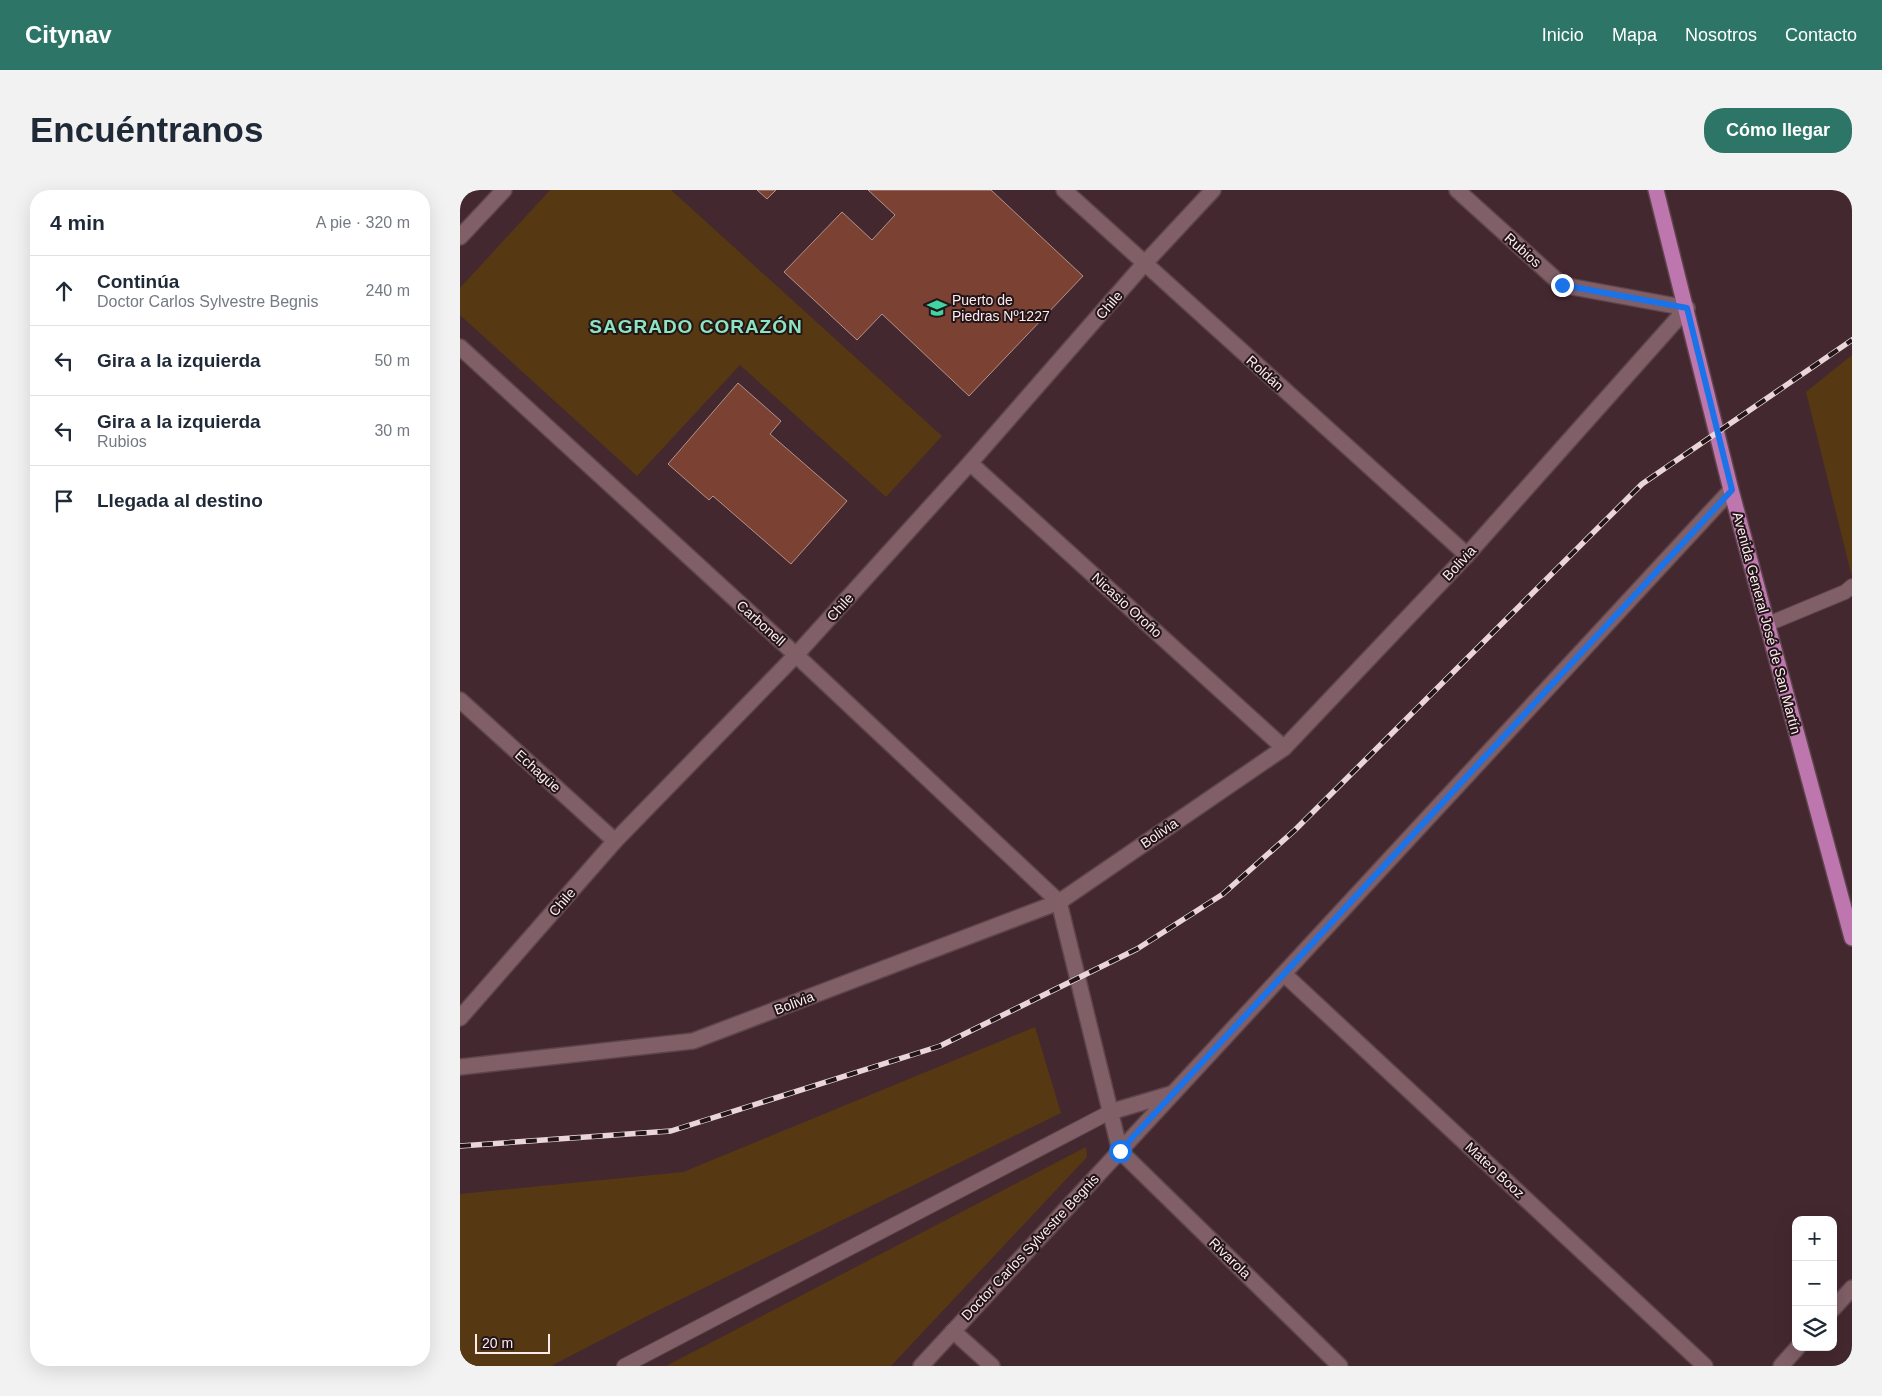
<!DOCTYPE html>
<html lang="es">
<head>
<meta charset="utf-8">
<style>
  :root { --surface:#fff; --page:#f2f2f3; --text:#1f2937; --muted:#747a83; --line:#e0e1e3; --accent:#2d7667 }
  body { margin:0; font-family:Helvetica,sans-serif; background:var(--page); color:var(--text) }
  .controls { position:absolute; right:15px; bottom:15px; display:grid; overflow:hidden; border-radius:10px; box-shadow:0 5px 20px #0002 }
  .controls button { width:45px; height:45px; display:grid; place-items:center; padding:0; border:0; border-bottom:1px solid var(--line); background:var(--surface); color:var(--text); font:25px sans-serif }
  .scale { position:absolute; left:15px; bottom:12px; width:75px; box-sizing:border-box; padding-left:5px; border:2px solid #ffebef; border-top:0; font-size:14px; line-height:18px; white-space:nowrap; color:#ffebef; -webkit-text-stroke:4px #221518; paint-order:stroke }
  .stop { position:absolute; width:15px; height:15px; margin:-11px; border:4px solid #1a73e8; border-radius:50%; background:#fff }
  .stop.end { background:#1a73e8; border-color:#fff; box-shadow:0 1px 5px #0008 }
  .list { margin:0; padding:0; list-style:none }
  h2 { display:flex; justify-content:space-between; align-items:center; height:65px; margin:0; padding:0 20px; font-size:21px }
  h2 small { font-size:16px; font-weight:400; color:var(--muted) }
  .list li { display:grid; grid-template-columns:32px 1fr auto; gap:15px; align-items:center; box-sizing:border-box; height:70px; padding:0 20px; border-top:1px solid var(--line) }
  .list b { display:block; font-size:19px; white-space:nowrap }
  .list p { margin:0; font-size:16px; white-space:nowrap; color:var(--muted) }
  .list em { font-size:16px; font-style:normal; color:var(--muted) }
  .icon { flex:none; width:28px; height:28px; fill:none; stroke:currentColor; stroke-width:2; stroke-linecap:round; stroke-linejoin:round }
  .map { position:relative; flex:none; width:1392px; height:1176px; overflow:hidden; border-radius:20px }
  header { display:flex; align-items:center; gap:30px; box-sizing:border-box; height:70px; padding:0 25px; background:var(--accent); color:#fff }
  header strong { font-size:24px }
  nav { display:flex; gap:28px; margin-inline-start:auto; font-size:18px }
  .intro { display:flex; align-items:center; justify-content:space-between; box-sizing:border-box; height:120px; padding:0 30px }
  h1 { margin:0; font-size:35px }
  .button { padding:12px 22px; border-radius:20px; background:var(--accent); color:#fff; font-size:18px; font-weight:700 }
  main { display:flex; gap:30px; padding:0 30px }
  aside { flex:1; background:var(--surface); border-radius:20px; box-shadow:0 5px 20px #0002 }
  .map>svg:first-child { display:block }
  .green { fill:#563813 }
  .building { fill:#7b4132; stroke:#b59289 }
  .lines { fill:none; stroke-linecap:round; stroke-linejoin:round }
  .lane-casing { stroke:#5d454b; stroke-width:16 }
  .street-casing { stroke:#5d454b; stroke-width:18 }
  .primary-casing { stroke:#5d454b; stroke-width:18 }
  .lane { stroke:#805f67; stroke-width:14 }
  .street { stroke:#805f67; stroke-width:15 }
  .primary { stroke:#be76ae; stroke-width:15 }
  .rail-casing { stroke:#ead5d9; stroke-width:5.5 }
  .rail { stroke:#221518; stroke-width:4; stroke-dasharray:11; stroke-linecap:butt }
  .route { stroke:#1a73e8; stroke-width:6 }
  .labels { text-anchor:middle; stroke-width:4; stroke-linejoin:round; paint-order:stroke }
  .street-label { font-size:14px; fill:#ffebef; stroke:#221518 }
  .poi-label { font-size:14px; fill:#ffebef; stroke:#221518; text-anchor:start }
  .district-label { font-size:19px; font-weight:bold; letter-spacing:1px; fill:#8ce4c0; stroke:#221518 }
</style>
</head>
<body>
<header>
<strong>Citynav</strong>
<nav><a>Inicio</a><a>Mapa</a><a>Nosotros</a><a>Contacto</a></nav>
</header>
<div class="intro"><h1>Encuéntranos</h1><a class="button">Cómo llegar</a></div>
<main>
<aside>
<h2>4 min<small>A pie · 320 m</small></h2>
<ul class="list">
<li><svg class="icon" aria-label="ahead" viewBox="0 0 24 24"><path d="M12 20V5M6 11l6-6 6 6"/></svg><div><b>Continúa</b><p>Doctor Carlos Sylvestre Begnis</p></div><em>240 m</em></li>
<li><svg class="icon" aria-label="left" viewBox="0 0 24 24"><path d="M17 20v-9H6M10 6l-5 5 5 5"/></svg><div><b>Gira a la izquierda</b></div><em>50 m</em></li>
<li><svg class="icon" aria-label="left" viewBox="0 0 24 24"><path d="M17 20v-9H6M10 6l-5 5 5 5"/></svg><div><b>Gira a la izquierda</b><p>Rubios</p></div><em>30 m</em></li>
<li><svg class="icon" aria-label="arrive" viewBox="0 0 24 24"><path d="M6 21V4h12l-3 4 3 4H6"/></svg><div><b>Llegada al destino</b></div></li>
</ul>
</aside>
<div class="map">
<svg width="1392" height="1176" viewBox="0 0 1392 1176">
  <rect width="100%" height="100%" fill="#44282f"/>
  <!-- green -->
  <g class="green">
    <polygon points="90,0 211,0 482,246 426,307 280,175 177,286 0,125 0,98"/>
    <polygon points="1392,165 1392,387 1346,202"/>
    <polygon points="575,837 601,923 195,1122 91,1176 0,1176 0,1004 223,982"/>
    <polygon points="626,957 627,967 431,1176 206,1176"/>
  </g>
  <!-- building -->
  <g class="building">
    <polygon points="297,0 316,0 307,9"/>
    <polygon points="408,0 531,0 623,86 509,206 422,124 397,150 324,82 382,22 412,50 435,25"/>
    <polygon points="278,193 321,231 310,244 387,311 331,374 253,306 249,310 208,274"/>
  </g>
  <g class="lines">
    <defs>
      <g id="lane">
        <polyline points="1308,434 1385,402 1392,396"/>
        <polyline points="164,1176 650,922"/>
      </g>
      <g id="street">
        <polyline points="604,0 1007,365"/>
        <polyline points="997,0 1102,95 1227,118"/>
        <polyline points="0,47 44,0"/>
        <polyline points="0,157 336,465 599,712 660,961 880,1176"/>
        <polyline points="510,273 824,558"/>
        <polyline points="0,510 155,651"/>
        <polyline points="824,784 1245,1176"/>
        <polyline points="0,828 155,651 336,465 510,273 684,74 753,0"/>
        <polyline points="0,877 233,851 599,712 824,558 1007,365 1227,118"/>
        <polyline points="650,922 711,904"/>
        <polyline points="1373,1119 1392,1098"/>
        <polyline points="493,1141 532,1176"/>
        <polyline points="461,1176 1271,300"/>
        <polyline points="1321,1176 1338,1157"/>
      </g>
      <polyline id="primary" points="1196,0 1271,300 1392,748"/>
    </defs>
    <!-- lane casing -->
    <use href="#lane" class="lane-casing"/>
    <!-- street casing -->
    <use href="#street" class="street-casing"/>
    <!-- primary casing -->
    <use href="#primary" class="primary-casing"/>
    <!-- lane -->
    <use href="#lane" class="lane"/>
    <!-- street -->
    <use href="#street" class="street"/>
    <!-- primary -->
    <use href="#primary" class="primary"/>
    <defs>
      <polyline id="rail" points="0,956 211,941 480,856 677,759 763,704 835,640 1182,294 1392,150"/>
    </defs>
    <!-- rail casing -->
    <use href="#rail" class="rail-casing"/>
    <!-- rail -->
    <use href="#rail" class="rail"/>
  </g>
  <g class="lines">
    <!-- route -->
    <polyline class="route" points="660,961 1272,300 1227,118 1102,95"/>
  </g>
  <!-- icons -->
  <defs>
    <symbol id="school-bare" viewBox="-9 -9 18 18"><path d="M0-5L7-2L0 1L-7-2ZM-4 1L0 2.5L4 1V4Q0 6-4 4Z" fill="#3fd4a2" stroke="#221518" stroke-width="2.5" paint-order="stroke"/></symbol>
  </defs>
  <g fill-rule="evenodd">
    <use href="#school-bare" x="463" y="104" width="28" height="28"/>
  </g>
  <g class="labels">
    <!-- street labels -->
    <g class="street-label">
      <text transform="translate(1063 60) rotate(42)" y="5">Rubios</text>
      <text transform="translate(649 115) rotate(-49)" y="5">Chile</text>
      <text transform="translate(805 183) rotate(42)" y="5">Roldán</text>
      <text transform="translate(999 373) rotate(-47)" y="5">Bolivia</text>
      <text transform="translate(667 415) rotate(42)" y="5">Nicasio Oroño</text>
      <text transform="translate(380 417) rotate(-48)" y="5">Chile</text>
      <text transform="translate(301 433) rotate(42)" y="5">Carbonell</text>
      <text transform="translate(1307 433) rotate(75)" y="5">Avenida General José de San Martín</text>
      <text transform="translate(78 581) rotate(42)" y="5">Echagüe</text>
      <text transform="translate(699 643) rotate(-34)" y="5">Bolivia</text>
      <text transform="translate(102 712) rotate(-49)" y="5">Chile</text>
      <text transform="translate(334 813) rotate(-21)" y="5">Bolivia</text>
      <text transform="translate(1035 980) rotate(43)" y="5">Mateo Booz</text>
      <text transform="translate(570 1057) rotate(-47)" y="5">Doctor Carlos Sylvestre Begnis</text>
      <text transform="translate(770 1068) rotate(44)" y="5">Rivarola</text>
    </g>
    <!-- poi labels -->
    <g class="poi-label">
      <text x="492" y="115">Puerto de<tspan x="492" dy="16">Piedras Nº1227</tspan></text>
    </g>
    <!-- district labels -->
    <g class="district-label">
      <text x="236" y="143">SAGRADO CORAZÓN</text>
    </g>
  </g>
</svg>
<div class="controls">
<button>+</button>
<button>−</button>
<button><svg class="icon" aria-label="layers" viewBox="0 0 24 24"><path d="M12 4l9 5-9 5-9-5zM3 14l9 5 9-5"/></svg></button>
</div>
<div class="scale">20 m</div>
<div class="stop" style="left:660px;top:961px"></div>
<div class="stop end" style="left:1102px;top:95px"></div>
</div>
</main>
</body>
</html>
